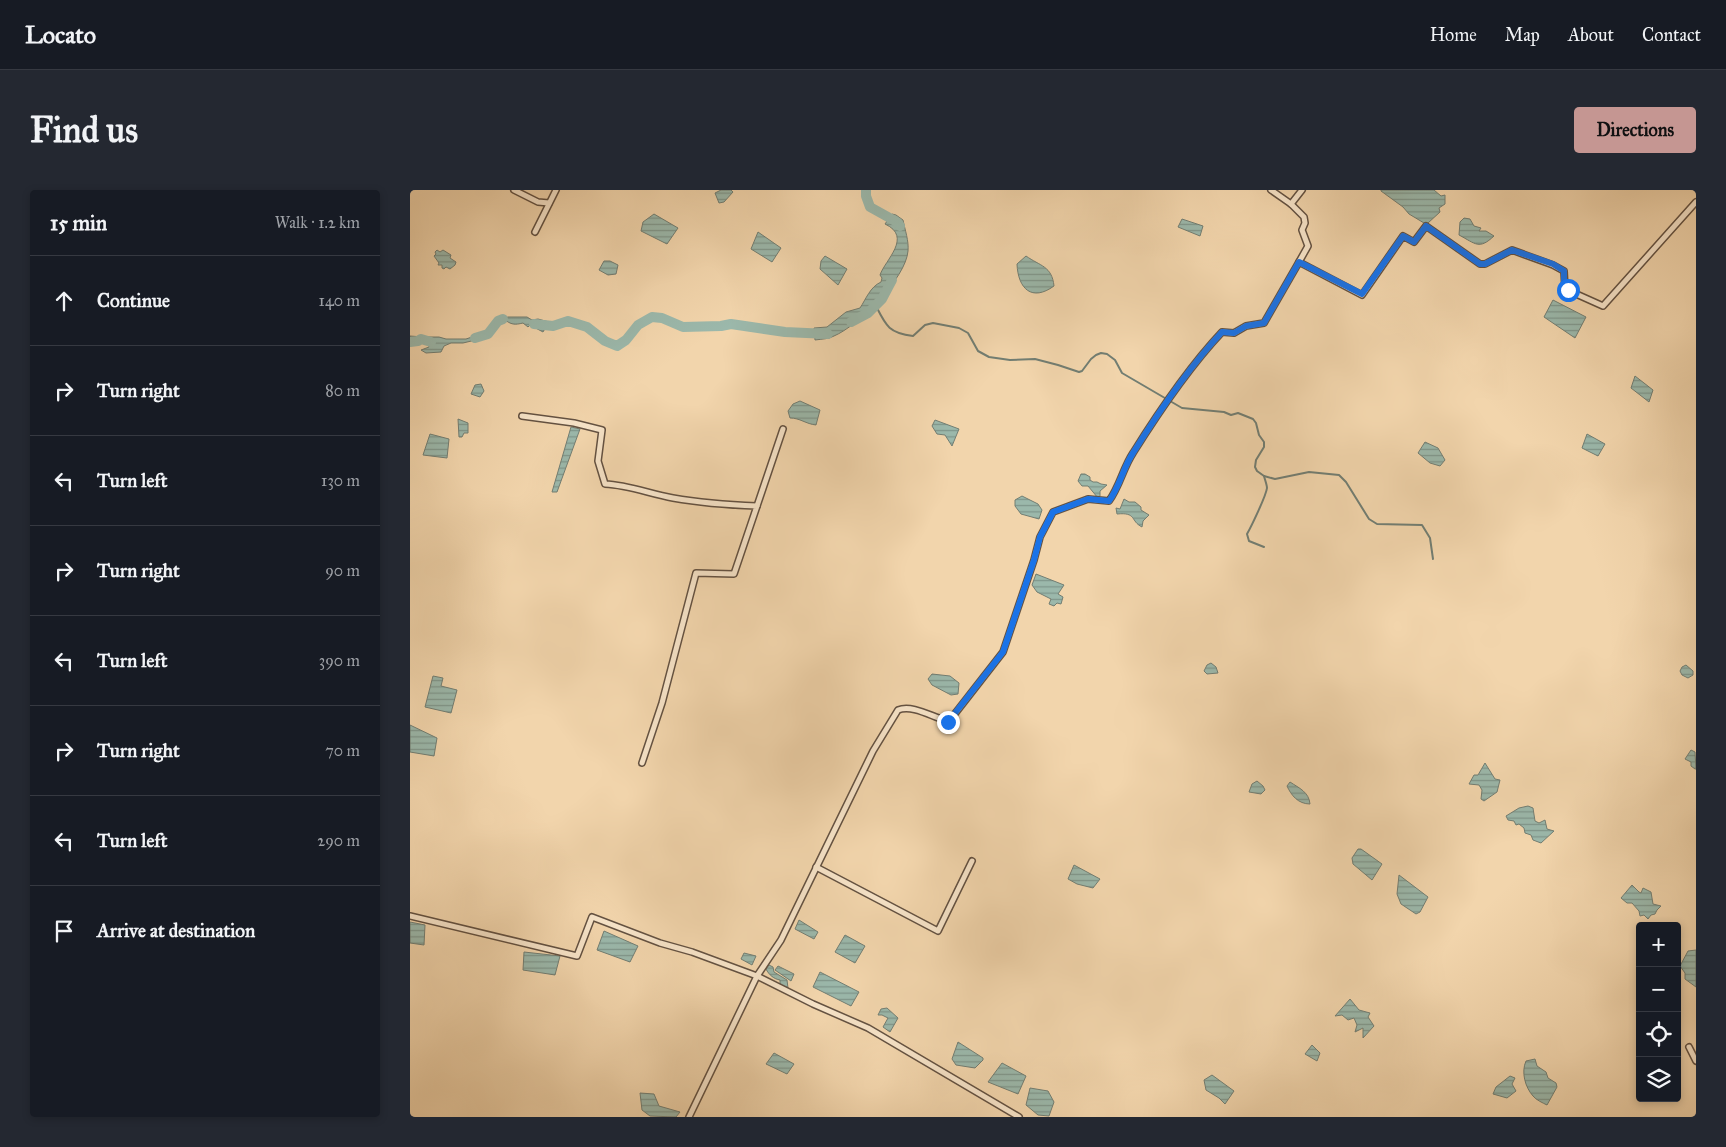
<!DOCTYPE html>
<html lang="en">
<head>
<meta charset="utf-8">
<style>
  :root { --surface:#171b24; --page:#242831; --text:#f1f3f6; --muted:#9ea1a6; --line:#363941; --accent:#c59692 }
  body { margin:0; font-family:"IM FELL Great Primer",serif; background:var(--page); color:var(--text) }
  .controls { position:absolute; right:15px; bottom:15px; display:grid; overflow:hidden; border-radius:5px; box-shadow:0 2px 8px #0003 }
  .controls button { width:45px; height:45px; display:grid; place-items:center; padding:0; border:0; border-bottom:1px solid var(--line); background:var(--surface); color:var(--text); font:25px sans-serif }
  .stop { position:absolute; width:15px; height:15px; margin:-11px; border:4px solid #1a73e8; border-radius:50%; background:#fff }
  .stop.end { background:#1a73e8; border-color:#fff; box-shadow:0 1px 5px #0008 }
  .list { margin:0; padding:0; list-style:none }
  h2 { display:flex; justify-content:space-between; align-items:center; height:65px; margin:0; padding:0 20px; font-size:21px }
  h2 small { font-size:16px; font-weight:400; color:var(--muted) }
  .list li { display:grid; grid-template-columns:32px 1fr auto; gap:15px; align-items:center; box-sizing:border-box; height:90px; padding:0 20px; border-top:1px solid var(--line) }
  .list b { display:block; font-size:19px; white-space:nowrap }
  .list em { font-size:16px; font-style:normal; color:var(--muted) }
  .icon { flex:none; width:28px; height:28px; fill:none; stroke:currentColor; stroke-width:2; stroke-linecap:round; stroke-linejoin:round }
  .map { position:relative; flex:none; width:1286px; height:927px; overflow:hidden; border-radius:5px }
  header { display:flex; align-items:center; gap:30px; box-sizing:border-box; height:70px; padding:0 25px; background:var(--surface); border-bottom:1px solid var(--line) }
  header strong { font-size:24px }
  nav { display:flex; gap:28px; margin-inline-start:auto; font-size:18px }
  .intro { display:flex; align-items:center; justify-content:space-between; box-sizing:border-box; height:120px; padding:0 30px }
  h1 { margin:0; font-size:35px }
  .button { padding:12px 22px; border-radius:5px; background:var(--accent); color:#111; font-size:18px; font-weight:700 }
  main { display:flex; gap:30px; padding:0 30px }
  aside { flex:1; background:var(--surface); border-radius:5px; box-shadow:0 2px 8px #0003 }
  .map>svg:first-child { display:block }
  .water { fill:url(#water-rules); stroke:#727e73 }
  .lines { fill:none; stroke-linecap:round; stroke-linejoin:round }
  .stream { stroke:#727e73; stroke-width:2 }
  .river { stroke:#9bb8ab; stroke-width:10 }
  .minor-casing { stroke:#645242; stroke-width:8 }
  .minor { stroke:#f7e4c9; stroke-width:5 }
  .route { stroke:#1a73e8; stroke-width:6 }
</style>
</head>
<body>
<header>
<strong>Locato</strong>
<nav><a>Home</a><a>Map</a><a>About</a><a>Contact</a></nav>
</header>
<div class="intro"><h1>Find us</h1><a class="button">Directions</a></div>
<main>
<aside>
<h2>15 min<small>Walk · 1.2 km</small></h2>
<ul class="list">
<li><svg class="icon" aria-label="ahead" viewBox="0 0 24 24"><path d="M12 20V5M6 11l6-6 6 6"/></svg><div><b>Continue</b></div><em>140 m</em></li>
<li><svg class="icon" aria-label="right" viewBox="0 0 24 24"><path d="M7 20v-9h11M14 6l5 5-5 5"/></svg><div><b>Turn right</b></div><em>80 m</em></li>
<li><svg class="icon" aria-label="left" viewBox="0 0 24 24"><path d="M17 20v-9H6M10 6l-5 5 5 5"/></svg><div><b>Turn left</b></div><em>130 m</em></li>
<li><svg class="icon" aria-label="right" viewBox="0 0 24 24"><path d="M7 20v-9h11M14 6l5 5-5 5"/></svg><div><b>Turn right</b></div><em>90 m</em></li>
<li><svg class="icon" aria-label="left" viewBox="0 0 24 24"><path d="M17 20v-9H6M10 6l-5 5 5 5"/></svg><div><b>Turn left</b></div><em>390 m</em></li>
<li><svg class="icon" aria-label="right" viewBox="0 0 24 24"><path d="M7 20v-9h11M14 6l5 5-5 5"/></svg><div><b>Turn right</b></div><em>70 m</em></li>
<li><svg class="icon" aria-label="left" viewBox="0 0 24 24"><path d="M17 20v-9H6M10 6l-5 5 5 5"/></svg><div><b>Turn left</b></div><em>290 m</em></li>
<li><svg class="icon" aria-label="arrive" viewBox="0 0 24 24"><path d="M6 21V4h12l-3 4 3 4H6"/></svg><div><b>Arrive at destination</b></div></li>
</ul>
</aside>
<div class="map">
<svg width="1286" height="927" viewBox="0 0 1286 927">
  <defs>
    <pattern id="water-rules" width="6" height="5" patternUnits="userSpaceOnUse" patternTransform="scale(1.25)"><rect width="6" height="5" fill="#9bb8ab"/><path d="M0 2.5h6" fill="none" stroke="#7f968b"/></pattern>
  </defs>
  <rect width="100%" height="100%" fill="#f2d5ac"/>
  <filter id="stains"><feTurbulence type="fractalNoise" baseFrequency=".004" numOctaves="4"/><feColorMatrix values="0 0 0 0 .2 0 0 0 0 .09 0 0 0 0 .02 0 0 0 .5 -.17"/></filter>
  <radialGradient id="worn" r=".72"><stop offset=".6" stop-color="#630" stop-opacity="0"/><stop offset="1" stop-color="#630" stop-opacity=".3"/></radialGradient>
  <!-- water -->
  <g class="water">
    <polygon points="311,0 321,0 323,2 314,12 309,13 305,3"/>
    <polygon points="971,0 1024,0 1031,6 1035,5 1035,14 1029,18 1030,22 1018,33 1014,33 999,24 993,17 971,1"/>
    <polygon points="244,24 268,38 257,54 231,41 233,32"/>
    <path d="M 482,24 L 486,25 L 493,30 C 495,40 499,51 498,61 C 496,88 448,136 424,146 C 419,149 412,149 405,150 L 404,138 L 417,137 L 436,122 L 450,118 C 456,109 460,97 471,92 L 472,88 L 470,85 C 475,70 503,47 475,34 Z"/>
    <path d="M 1054,28 L 1060,29 L 1064,36 L 1071,38 L 1069,41 L 1076,41 L 1084,46 C 1069,60 1066,54 1049,45 L 1050,32 Z"/>
    <polygon points="772,29 793,36 790,46 768,37"/>
    <polygon points="348,42 371,58 362,72 341,59"/>
    <polygon points="27,60 30,62 33,60 41,65 40,68 46,72 45,75 40,79 36,77 34,79 32,78 32,75 28,75 29,73 24,66 26,64 25,62"/>
    <polygon points="415,66 437,79 428,95 410,79 411,71"/>
    <path d="M 616,66 C 630,76 642,76 644,96 C 622,112 608,99 607,74 Z"/>
    <polygon points="194,71 200,71 208,75 206,84 198,85 189,80"/>
    <polygon points="1143,110 1176,127 1165,148 1134,127"/>
    <path d="M 98,127 L 117,127 L 122,130 L 128,129 L 139,132 L 133,142 L 120,135 L 118,137 L 113,133 C 105,135 101,135 94,129 L 86,134 L 78,147 L 53,153 L 41,153 L 34,156 L 31,162 L 16,163 L 11,160 L 19,157 L 19,154 L 6,150 L 0,151 L 0,146 L 13,147 L 29,147 L 36,149 L 56,149 L 80,141 L 85,131 Z"/>
    <polygon points="1225,186 1243,200 1239,212 1221,198"/>
    <polygon points="71,194 74,201 70,207 61,204 65,195"/>
    <path d="M 390,211 L 410,220 L 406,235 C 396,234 390,228 380,228 L 378,221 L 383,214 Z"/>
    <polygon points="48,229 58,233 58,243 54,243 52,247 49,247"/>
    <polygon points="525,230 549,239 542,256 535,245 527,244 522,236"/>
    <polygon points="161,237 170,239 147,302 142,302"/>
    <polygon points="20,244 39,249 37,268 13,265"/>
    <polygon points="1177,244 1195,254 1188,266 1172,258"/>
    <polygon points="1015,252 1028,258 1035,270 1030,276 1020,273 1008,263"/>
    <polygon points="671,284 675,284 680,287 680,290 683,292 687,292 691,294 697,295 690,301 690,306 688,308 678,296 672,296 668,291"/>
    <polygon points="612,306 628,314 632,320 629,329 611,324 605,316 605,310"/>
    <path d="M 714,309 L 719,312 L 725,312 L 731,317 L 731,320 L 739,325 L 733,331 L 732,337 C 720,331 727,322 707,324 L 706,318 L 710,319 Z"/>
    <polygon points="626,384 654,395 648,404 653,407 651,414 647,413 644,416 639,414 641,409 627,402 622,395"/>
    <polygon points="801,473 806,477 808,483 797,484 794,481 797,475"/>
    <polygon points="1276,475 1283,481 1283,485 1278,488 1272,485 1270,481 1272,477"/>
    <polygon points="522,484 540,486 549,493 548,504 541,505 522,495 518,489"/>
    <polygon points="23,486 33,488 31,496 47,500 41,523 15,517"/>
    <polygon points="0,535 27,548 24,566 0,562"/>
    <polygon points="1281,560 1285,562 1286,579 1285,579 1281,576 1281,572 1275,569"/>
    <polygon points="1075,573 1085,589 1090,590 1087,602 1074,611 1071,609 1072,600 1069,595 1059,594 1064,585 1068,585"/>
    <polygon points="847,591 853,596 855,600 851,604 839,602 842,594"/>
    <path d="M 880,592 C 889,598 899,602 900,614 C 888,614 881,605 877,596 Z"/>
    <polygon points="1118,616 1123,618 1125,631 1129,633 1135,630 1137,639 1144,641 1131,653 1123,650 1121,645 1115,643 1114,638 1109,634 1106,635 1104,631 1098,630 1096,626 1109,618"/>
    <polygon points="948,659 951,659 972,674 962,690 943,674 942,668"/>
    <polygon points="664,675 690,689 683,698 667,694 658,689"/>
    <polygon points="989,685 1018,707 1010,722 1006,724 991,714 987,704"/>
    <polygon points="1222,695 1229,702 1231,703 1233,698 1241,702 1243,714 1251,716 1247,720 1245,724 1241,725 1238,729 1234,725 1230,726 1229,721 1222,713 1217,713 1211,708"/>
    <polygon points="389,730 408,742 404,749 385,739"/>
    <polygon points="0,732 15,735 14,755 0,753"/>
    <polygon points="194,741 228,756 220,772 187,760"/>
    <polygon points="435,745 455,756 445,773 425,762"/>
    <polygon points="1286,760 1286,797 1275,789 1275,783 1270,776 1278,761"/>
    <polygon points="114,762 150,766 145,785 113,780"/>
    <polygon points="334,763 346,766 342,775 331,769"/>
    <path d="M 359,775 L 363,777 L 364,782 L 377,790 L 378,798 L 370,796 L 370,790 C 364,789 359,785 356,779 Z"/>
    <polygon points="368,776 384,784 381,791 365,780"/>
    <polygon points="410,782 449,802 441,816 403,797"/>
    <polygon points="940,809 949,820 960,823 958,827 964,836 953,848 953,838 945,842 947,835 944,828 938,830 932,825 925,826"/>
    <polygon points="477,818 488,828 480,842 473,837 478,828 472,825 468,825 471,819"/>
    <polygon points="548,852 573,868 573,870 565,878 546,875 542,869"/>
    <polygon points="902,855 910,863 907,871 895,864"/>
    <polygon points="364,863 384,874 377,884 356,874"/>
    <path d="M 1125,869 L 1127,876 L 1136,882 L 1138,888 L 1146,893 L 1147,897 L 1137,915 C 1133,913 1126,910 1123,906 C 1115,897 1111,882 1116,871 Z"/>
    <polygon points="592,873 616,886 608,904 578,892"/>
    <polygon points="802,885 824,901 815,914 809,908 796,900 794,890"/>
    <polygon points="1100,886 1105,888 1102,894 1106,901 1097,908 1083,904 1086,897"/>
    <polygon points="620,898 638,901 644,912 639,926 628,925 616,915"/>
    <polygon points="230,903 244,904 249,916 270,922 266,927 240,926 232,920"/>
  </g>
  <g class="lines">
    <!-- stream -->
    <g class="stream">
      <path d="M 466,116 C 476,136 479,143 503,146 L 515,135 L 523,133 L 549,138 L 558,143 L 568,161 L 579,167 L 600,170 L 625,169 L 648,175 L 669,182 L 672,181 L 681,169 L 686,165 L 691,163 L 697,164 L 705,170 L 712,183 L 772,218 L 814,222 L 821,225 L 828,223 L 843,229 L 846,233 L 849,245 L 854,252 L 854,257 L 846,270 L 845,277 L 847,281 L 854,286 L 865,289 L 899,282 L 929,285 L 936,292 L 959,329 L 967,334 L 1012,335 L 1020,348 L 1023,369"/>
      <path d="M 854,357 L 839,351 L 837,344 C 841,337 856,306 857,298 C 857,295 855,290 854,286"/>
    </g>
    <!-- river -->
    <g class="river">
      <polyline points="456,0 456,6 460,17 487,32 490,36"/>
      <polyline points="441,132 458,123 472,109 482,90"/>
      <polyline points="124,134 143,136 158,131 177,137 195,151 207,156 216,150 228,135 242,127 252,128 273,137 311,136 321,134 375,142 418,144"/>
      <polyline points="65,148 78,144 88,131 93,129"/>
      <polyline points="0,152 8,151 11,149 21,152"/>
    </g>
    <defs>
      <g id="minor">
        <polyline points="104,0 128,12 139,13"/>
        <polyline points="861,0 881,14 894,27 895,33 892,40 898,56 889,72"/>
        <polyline points="881,14 892,0"/>
        <polyline points="125,42 146,0"/>
        <path d="M 112,226 L 164,233 L 192,240 L 188,271 L 195,294 C 219,295 240,304 263,308 C 291,313 319,315 347,316 L 324,384 L 286,383 L 252,513 L 232,573"/>
        <polyline points="347,316 373,239"/>
        <polyline points="406,677 528,741 562,671"/>
        <polyline points="0,726 167,766 182,727 250,753 282,762 347,786 403,814 458,838 609,927"/>
        <polyline points="1279,857 1286,871"/>
        <path d="M 279,927 L 347,786 L 371,750 L 463,561 L 488,520 C 505,513 531,533 540,530 L 593,462 L 624,370 L 630,347 L 643,322 L 678,309 L 699,311 C 710,296 713,278 723,263 C 748,223 780,176 812,142 L 824,143 L 836,136 L 854,133 L 889,72 L 952,105 L 993,46 L 1004,52 L 1016,36 L 1070,74 L 1075,74 L 1102,60 L 1143,75 L 1154,81 L 1155,99 L 1193,116 L 1286,12"/>
      </g>
    </defs>
    <!-- minor casing -->
    <use href="#minor" class="minor-casing"/>
    <!-- minor -->
    <use href="#minor" class="minor"/>
  </g>
  <g class="lines">
    <!-- route -->
    <path class="route" d="M 538,532 L 593,462 L 624,370 L 630,347 L 643,322 L 678,309 L 699,311 C 710,296 713,278 723,263 C 748,223 780,176 812,142 L 824,143 L 836,136 L 854,133 L 889,72 L 952,104 L 993,46 L 1004,52 L 1016,36 L 1070,74 L 1075,74 L 1102,60 L 1143,74 L 1154,81 L 1154,97 L 1158,100"/>
  </g>
  <rect width="100%" height="100%" filter="url(#stains)"/>
  <rect width="100%" height="100%" fill="url(#worn)"/>
</svg>
<div class="controls">
<button>+</button>
<button>−</button>
<button><svg class="icon" aria-label="locate" viewBox="0 0 24 24"><circle cx="12" cy="12" r="6"/><path d="M12 2v4M12 18v4M2 12h4M18 12h4"/></svg></button>
<button><svg class="icon" aria-label="layers" viewBox="0 0 24 24"><path d="M12 4l9 5-9 5-9-5zM3 14l9 5 9-5"/></svg></button>
</div>
<div class="stop" style="left:1158px;top:100px"></div>
<div class="stop end" style="left:538px;top:532px"></div>
</div>
</main>
</body>
</html>
